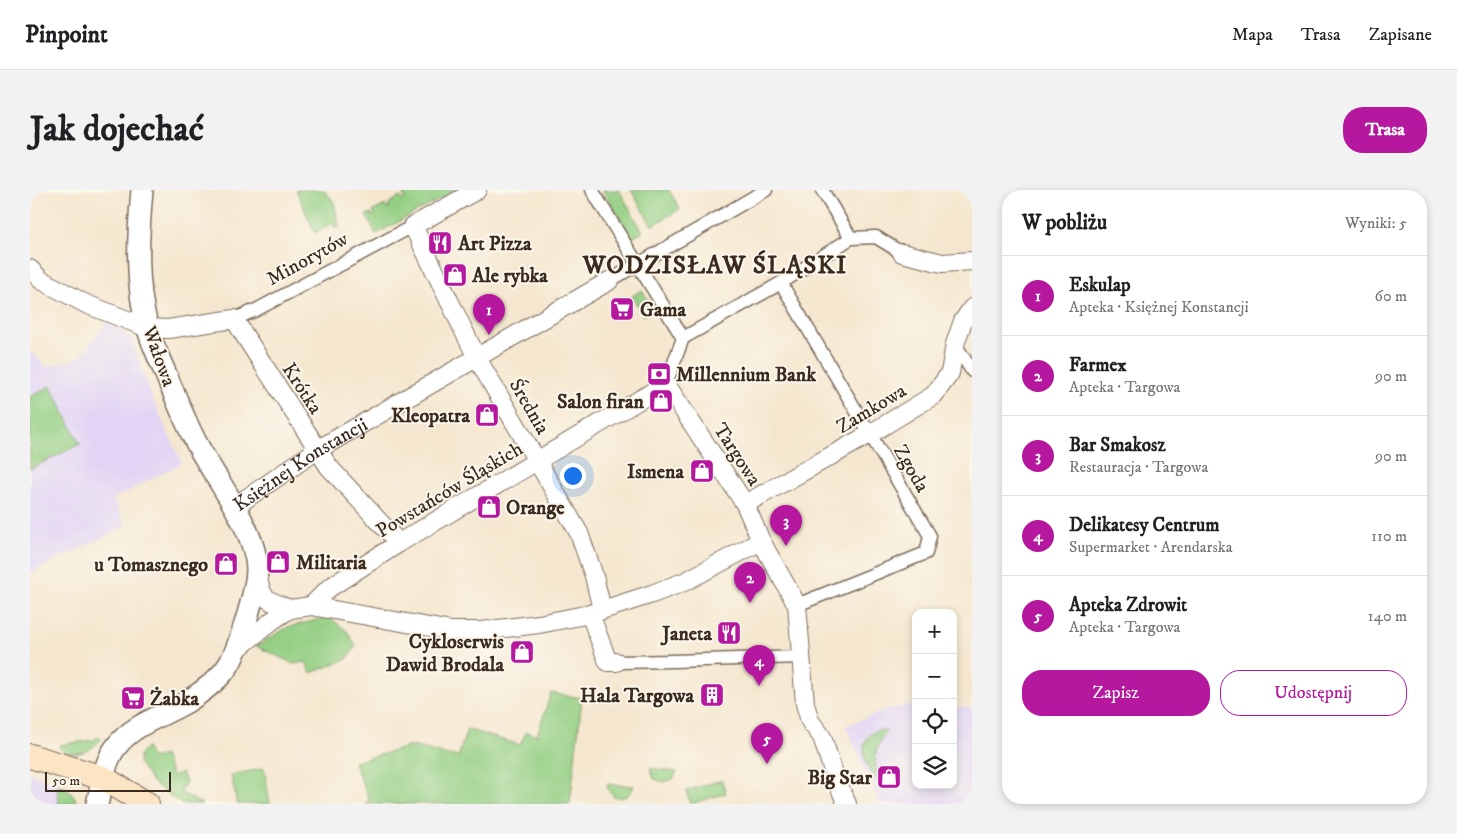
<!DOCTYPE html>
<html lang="pl">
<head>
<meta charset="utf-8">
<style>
  :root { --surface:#fff; --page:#f2f2f2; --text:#202124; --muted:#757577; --line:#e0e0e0; --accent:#b5179e }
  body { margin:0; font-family:"IM FELL DW Pica",serif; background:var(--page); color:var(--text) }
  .controls { position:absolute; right:15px; bottom:15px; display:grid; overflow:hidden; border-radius:10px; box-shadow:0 2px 8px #0003 }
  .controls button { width:45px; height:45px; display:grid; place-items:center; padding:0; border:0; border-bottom:1px solid var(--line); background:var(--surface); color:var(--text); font:25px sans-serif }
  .scale { position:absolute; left:15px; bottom:12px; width:126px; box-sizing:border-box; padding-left:5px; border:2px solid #3b2a1e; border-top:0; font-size:14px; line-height:18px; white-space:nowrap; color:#3b2a1e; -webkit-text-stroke:4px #fbf7ec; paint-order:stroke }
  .you { position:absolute; left:542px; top:285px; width:18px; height:18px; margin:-12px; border:4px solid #fff; border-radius:50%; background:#1a73e8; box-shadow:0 0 0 8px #1a73e833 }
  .badge { display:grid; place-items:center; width:32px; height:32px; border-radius:50%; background:var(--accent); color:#fff; font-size:16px; font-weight:700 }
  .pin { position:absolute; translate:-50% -41px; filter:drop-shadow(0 1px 2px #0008) }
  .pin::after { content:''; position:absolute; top:26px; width:18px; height:15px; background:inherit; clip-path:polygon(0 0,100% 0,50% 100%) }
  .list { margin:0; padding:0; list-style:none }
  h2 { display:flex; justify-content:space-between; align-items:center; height:65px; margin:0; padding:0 20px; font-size:21px }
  h2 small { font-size:16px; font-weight:400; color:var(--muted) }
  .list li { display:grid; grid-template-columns:32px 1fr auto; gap:15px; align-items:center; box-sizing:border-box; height:80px; padding:0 20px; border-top:1px solid var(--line) }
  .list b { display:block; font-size:19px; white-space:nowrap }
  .list p { margin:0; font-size:16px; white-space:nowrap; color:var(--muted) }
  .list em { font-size:16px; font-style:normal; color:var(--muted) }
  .actions { display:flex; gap:10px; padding:15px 20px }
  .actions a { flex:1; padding:11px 0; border:1px solid var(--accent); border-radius:20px; text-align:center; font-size:18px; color:var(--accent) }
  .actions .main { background:var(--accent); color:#fff }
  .icon { flex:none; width:28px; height:28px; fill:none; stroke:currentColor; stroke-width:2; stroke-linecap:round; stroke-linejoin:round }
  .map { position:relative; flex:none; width:942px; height:614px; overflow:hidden; border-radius:20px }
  header { display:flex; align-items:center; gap:30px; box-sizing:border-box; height:70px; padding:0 25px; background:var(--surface); border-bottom:1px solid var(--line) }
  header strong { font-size:24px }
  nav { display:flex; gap:28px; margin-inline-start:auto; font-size:18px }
  .intro { display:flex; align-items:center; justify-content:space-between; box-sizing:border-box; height:120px; padding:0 30px }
  h1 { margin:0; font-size:35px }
  .button { padding:12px 22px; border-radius:20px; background:var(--accent); color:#fff; font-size:18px; font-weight:700 }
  main { display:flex; gap:30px; padding:0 30px }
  aside { flex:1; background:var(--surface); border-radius:20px; box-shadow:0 2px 8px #0003 }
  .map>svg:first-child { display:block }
  .built { fill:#e1d4f4 }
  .green { fill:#94cf84; stroke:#687c51 }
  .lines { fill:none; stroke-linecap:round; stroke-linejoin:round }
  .pedestrian-casing { stroke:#7c6c5c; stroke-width:15 }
  .minor-casing { stroke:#7c6c5c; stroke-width:20 }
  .tertiary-casing { stroke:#7c6c5c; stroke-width:24 }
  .secondary-casing { stroke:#7c6c5c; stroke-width:26 }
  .pedestrian { stroke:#fff; stroke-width:12 }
  .minor { stroke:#fff; stroke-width:18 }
  .tertiary { stroke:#fff; stroke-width:21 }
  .secondary { stroke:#fce5c4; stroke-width:24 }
  .labels { text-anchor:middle; stroke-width:4; stroke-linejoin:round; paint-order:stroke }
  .poi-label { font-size:20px; font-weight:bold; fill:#3b2a1e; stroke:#fbf7ec; text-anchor:end }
  .street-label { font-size:20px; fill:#3b2a1e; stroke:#fbf7ec }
  .district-label { font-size:25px; font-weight:bold; letter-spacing:1px; fill:#3b2a1e; stroke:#fbf7ec }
</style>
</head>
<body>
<header>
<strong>Pinpoint</strong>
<nav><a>Mapa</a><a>Trasa</a><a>Zapisane</a></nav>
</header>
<div class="intro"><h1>Jak dojechać</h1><a class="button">Trasa</a></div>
<main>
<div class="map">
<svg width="942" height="614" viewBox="0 0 942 614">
  <rect width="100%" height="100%" fill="#fbf7ec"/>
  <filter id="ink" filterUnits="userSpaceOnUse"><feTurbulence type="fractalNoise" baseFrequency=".02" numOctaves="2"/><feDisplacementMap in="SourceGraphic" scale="10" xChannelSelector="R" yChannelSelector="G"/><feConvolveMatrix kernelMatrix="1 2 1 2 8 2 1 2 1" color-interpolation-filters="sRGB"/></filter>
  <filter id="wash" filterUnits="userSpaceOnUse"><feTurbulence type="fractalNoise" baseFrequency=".0096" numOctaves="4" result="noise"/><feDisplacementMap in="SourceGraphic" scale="20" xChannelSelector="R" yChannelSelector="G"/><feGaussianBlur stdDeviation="1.12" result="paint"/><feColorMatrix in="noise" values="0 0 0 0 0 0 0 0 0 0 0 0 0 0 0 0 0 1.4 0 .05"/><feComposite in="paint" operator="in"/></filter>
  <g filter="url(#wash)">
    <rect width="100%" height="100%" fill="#f5e7cf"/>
    <!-- built -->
    <g class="built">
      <polygon points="78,132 101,147 122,208 152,273 83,309 96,336 0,383 0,161 16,177 49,168"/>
      <polygon points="878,515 886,515 886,595 923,595 923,516 942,518 942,614 850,614 816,536 855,520"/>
      <polygon points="0,583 31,594 45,608 44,614 0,614"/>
    </g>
    <!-- green -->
    <g class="green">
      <polygon points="266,0 294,0 304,12 309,36 305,38 303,33 285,43"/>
      <polygon points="377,0 427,0 346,44 336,25 341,23 342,26 345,25 343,21 355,15 357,18 360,17 359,13 370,7 372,10 375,9 372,2"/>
      <polygon points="573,0 589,0 613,42 602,48"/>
      <polygon points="601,0 639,0 650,19 622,36"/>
      <polygon points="612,100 624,120 613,126 602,106"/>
      <polygon points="21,196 50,254 0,279 0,207"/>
      <polygon points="299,427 317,441 326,456 317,469 281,483 276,472 264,474 226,456 258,437"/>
      <polygon points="521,503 552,508 540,614 336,614 340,612 324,572 381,556 428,567 437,539 490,555 496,542 507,545"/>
      <path d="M 851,540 L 857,541 C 844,557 842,573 850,592 C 833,580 824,544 851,540 Z"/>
      <path d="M 69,546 L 72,549 C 67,553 62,559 56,561 C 47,565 31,566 29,555 L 64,550 Z"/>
      <polygon points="116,557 122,569 134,565 142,586 152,583 156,592 150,602 172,614 151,614 122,592 109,574 109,565"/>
      <polygon points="234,578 240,614 207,614 201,585"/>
      <polygon points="620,578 647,582 643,589 634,592 624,589"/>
      <polygon points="692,590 696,603 661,614 656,601"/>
      <path d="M 577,594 L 604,596 C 599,612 579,612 577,594 Z"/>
      <path d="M 29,595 C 38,599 45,603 47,614 L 28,614 L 29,607 L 27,603 Z"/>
    </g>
  </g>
  <g filter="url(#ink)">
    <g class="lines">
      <defs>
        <g id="pedestrian">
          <polyline points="562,0 653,148"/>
          <polyline points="792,0 821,48"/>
          <polyline points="579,91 736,0"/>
          <polyline points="751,93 900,346 896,363 767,415"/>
          <polyline points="204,129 226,120 383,36"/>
          <polyline points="653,148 751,93 821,48 846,47 872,63"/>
          <polyline points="925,154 942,181"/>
          <polyline points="636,194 653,148"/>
          <polyline points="587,472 643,471 770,467"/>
        </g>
        <g id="minor">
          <polyline points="447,0 383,36 447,168 549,343 564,386 572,420"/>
          <polyline points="872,63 912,73 942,71"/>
          <polyline points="0,79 11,90 56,114 118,138 138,139 204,129 299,277 369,353"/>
          <polyline points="715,314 840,244 904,205 920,183 925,154 933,131 942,118"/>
          <path id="s1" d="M 204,317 L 287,260 L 579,91"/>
          <path d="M 227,383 C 232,411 235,409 260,419"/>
          <polyline points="281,416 299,398 369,353 636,194 715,314 731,351 767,415 775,514 780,531 792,547 806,590 817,614"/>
          <polyline points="560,424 578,472 587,472"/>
          <polyline points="206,460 243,430 260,419 281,416 422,441 451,441 509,434 560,424 622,404 656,391 731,351"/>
        </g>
        <path id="tertiary" d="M 67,614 C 72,596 74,572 86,557 C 103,534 131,527 155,513 C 171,503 188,491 198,476 C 209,459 227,399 227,379 C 226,339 185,289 167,254 C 156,234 148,212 139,192 C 132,174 123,157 118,139 C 105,95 108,45 112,0"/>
        <polyline id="secondary" points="0,566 73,588 117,614"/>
      </defs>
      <!-- pedestrian casing -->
      <use href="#pedestrian" class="pedestrian-casing"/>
      <!-- minor casing -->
      <use href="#minor" class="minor-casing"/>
      <!-- tertiary casing -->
      <use href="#tertiary" class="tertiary-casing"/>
      <!-- secondary casing -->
      <use href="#secondary" class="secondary-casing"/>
      <!-- pedestrian -->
      <use href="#pedestrian" class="pedestrian"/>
      <!-- minor -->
      <use href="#minor" class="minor"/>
      <!-- tertiary -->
      <use href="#tertiary" class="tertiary"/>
      <!-- secondary -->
      <use href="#secondary" class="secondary"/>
    </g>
  </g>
  <!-- icons -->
  <defs>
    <symbol id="restaurant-square" viewBox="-11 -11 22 22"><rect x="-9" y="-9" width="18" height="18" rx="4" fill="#b5179e" stroke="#fbf7ec"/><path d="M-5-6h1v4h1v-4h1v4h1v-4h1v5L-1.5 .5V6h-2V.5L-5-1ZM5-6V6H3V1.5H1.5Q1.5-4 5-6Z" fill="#fff"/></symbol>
    <symbol id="shop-square" viewBox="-11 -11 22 22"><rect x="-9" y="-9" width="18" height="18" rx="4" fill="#b5179e" stroke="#fbf7ec"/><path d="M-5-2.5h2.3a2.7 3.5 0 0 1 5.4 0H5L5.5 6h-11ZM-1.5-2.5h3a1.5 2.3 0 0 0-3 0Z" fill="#fff"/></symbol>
    <symbol id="supermarket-square" viewBox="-11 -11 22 22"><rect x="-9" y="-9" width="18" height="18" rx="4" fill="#b5179e" stroke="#fbf7ec"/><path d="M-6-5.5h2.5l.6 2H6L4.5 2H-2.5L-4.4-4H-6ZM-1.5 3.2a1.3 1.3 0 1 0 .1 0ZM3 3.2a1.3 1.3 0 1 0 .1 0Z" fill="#fff"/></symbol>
    <symbol id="bank-square" viewBox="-11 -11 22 22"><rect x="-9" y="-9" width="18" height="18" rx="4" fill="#b5179e" stroke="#fbf7ec"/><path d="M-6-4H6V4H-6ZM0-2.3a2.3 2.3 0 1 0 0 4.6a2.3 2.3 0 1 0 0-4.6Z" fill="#fff"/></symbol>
    <symbol id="building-square" viewBox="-11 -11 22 22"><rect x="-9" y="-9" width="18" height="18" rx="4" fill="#b5179e" stroke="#fbf7ec"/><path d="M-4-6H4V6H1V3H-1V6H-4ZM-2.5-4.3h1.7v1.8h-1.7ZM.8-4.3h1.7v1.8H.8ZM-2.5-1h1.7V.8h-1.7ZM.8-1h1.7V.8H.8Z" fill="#fff"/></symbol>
  </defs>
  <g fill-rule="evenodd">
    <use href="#restaurant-square" x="396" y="39" width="28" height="28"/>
    <use href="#shop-square" x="411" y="71" width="28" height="28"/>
    <use href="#supermarket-square" x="578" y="105" width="28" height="28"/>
    <use href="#bank-square" x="615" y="170" width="28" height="28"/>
    <use href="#shop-square" x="617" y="197" width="28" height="28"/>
    <use href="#shop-square" x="443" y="211" width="28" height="28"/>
    <use href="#shop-square" x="658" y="267" width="28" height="28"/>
    <use href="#shop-square" x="445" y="303" width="28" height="28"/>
    <use href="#shop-square" x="234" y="358" width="28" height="28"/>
    <use href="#shop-square" x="182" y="360" width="28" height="28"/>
    <use href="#restaurant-square" x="685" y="429" width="28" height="28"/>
    <use href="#shop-square" x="478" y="448" width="28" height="28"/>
    <use href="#building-square" x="668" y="491" width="28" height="28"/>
    <use href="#supermarket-square" x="89" y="494" width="28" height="28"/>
    <use href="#shop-square" x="845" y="573" width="28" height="28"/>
  </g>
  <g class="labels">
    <!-- poi labels -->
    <g class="poi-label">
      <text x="428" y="60" text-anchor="start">Art Pizza</text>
      <text x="442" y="92" text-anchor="start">Ale rybka</text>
      <text x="610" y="126" text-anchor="start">Gama</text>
      <text x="646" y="191" text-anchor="start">Millennium Bank</text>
      <text x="614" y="218">Salon firan</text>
      <text x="440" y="232">Kleopatra</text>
      <text x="654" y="288">Ismena</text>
      <text x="476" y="324" text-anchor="start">Orange</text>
      <text x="266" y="379" text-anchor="start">Militaria</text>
      <text x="178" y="381">u Tomasznego</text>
      <text x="682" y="450">Janeta</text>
      <text x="474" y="458">Cykloserwis<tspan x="474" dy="23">Dawid Brodala</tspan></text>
      <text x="664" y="512">Hala Targowa</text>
      <text x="120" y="515" text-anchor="start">Żabka</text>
      <text x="842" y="594">Big Star</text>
    </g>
    <!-- street labels -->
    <g class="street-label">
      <text transform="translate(277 68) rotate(-29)" y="7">Minorytów</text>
      <text transform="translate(130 166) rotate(70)" y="7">Wałowa</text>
      <text transform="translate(273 198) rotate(57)" y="7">Krótka</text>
      <text transform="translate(500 216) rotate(60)" y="7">Średnia</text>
      <text transform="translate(841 218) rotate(-31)" y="7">Zamkowa</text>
      <text transform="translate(708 264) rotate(57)" y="7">Targowa</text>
      <text dy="7" stroke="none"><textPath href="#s1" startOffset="79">Księżnej Konstancji</textPath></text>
      <text transform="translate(882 278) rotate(60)" y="7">Zgoda</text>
      <text transform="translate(419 299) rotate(-31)" y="7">Powstańców Śląskich</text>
    </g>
    <!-- district labels -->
    <g class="district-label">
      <text x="685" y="83">WODZISŁAW ŚLĄSKI</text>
    </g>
  </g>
</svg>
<div class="controls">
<button>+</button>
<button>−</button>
<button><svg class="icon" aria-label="locate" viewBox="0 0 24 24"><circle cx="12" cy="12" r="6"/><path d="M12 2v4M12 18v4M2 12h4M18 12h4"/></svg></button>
<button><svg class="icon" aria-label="layers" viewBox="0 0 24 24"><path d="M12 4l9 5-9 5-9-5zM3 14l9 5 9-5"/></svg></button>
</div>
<div class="scale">50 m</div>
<div class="you"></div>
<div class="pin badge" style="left:459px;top:145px">1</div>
<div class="pin badge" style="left:720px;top:413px">2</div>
<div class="pin badge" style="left:756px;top:356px">3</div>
<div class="pin badge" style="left:729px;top:496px">4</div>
<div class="pin badge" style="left:737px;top:574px">5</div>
</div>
<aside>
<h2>W pobliżu<small>Wyniki: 5</small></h2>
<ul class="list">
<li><span class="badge">1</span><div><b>Eskulap</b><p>Apteka · Księżnej Konstancji</p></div><em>60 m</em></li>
<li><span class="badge">2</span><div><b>Farmex</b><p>Apteka · Targowa</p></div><em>90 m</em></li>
<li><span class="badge">3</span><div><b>Bar Smakosz</b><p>Restauracja · Targowa</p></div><em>90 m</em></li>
<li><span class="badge">4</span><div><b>Delikatesy Centrum</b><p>Supermarket · Arendarska</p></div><em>110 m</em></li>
<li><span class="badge">5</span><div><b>Apteka Zdrowit</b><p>Apteka · Targowa</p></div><em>140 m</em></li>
</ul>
<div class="actions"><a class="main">Zapisz</a><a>Udostępnij</a></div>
</aside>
</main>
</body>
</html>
